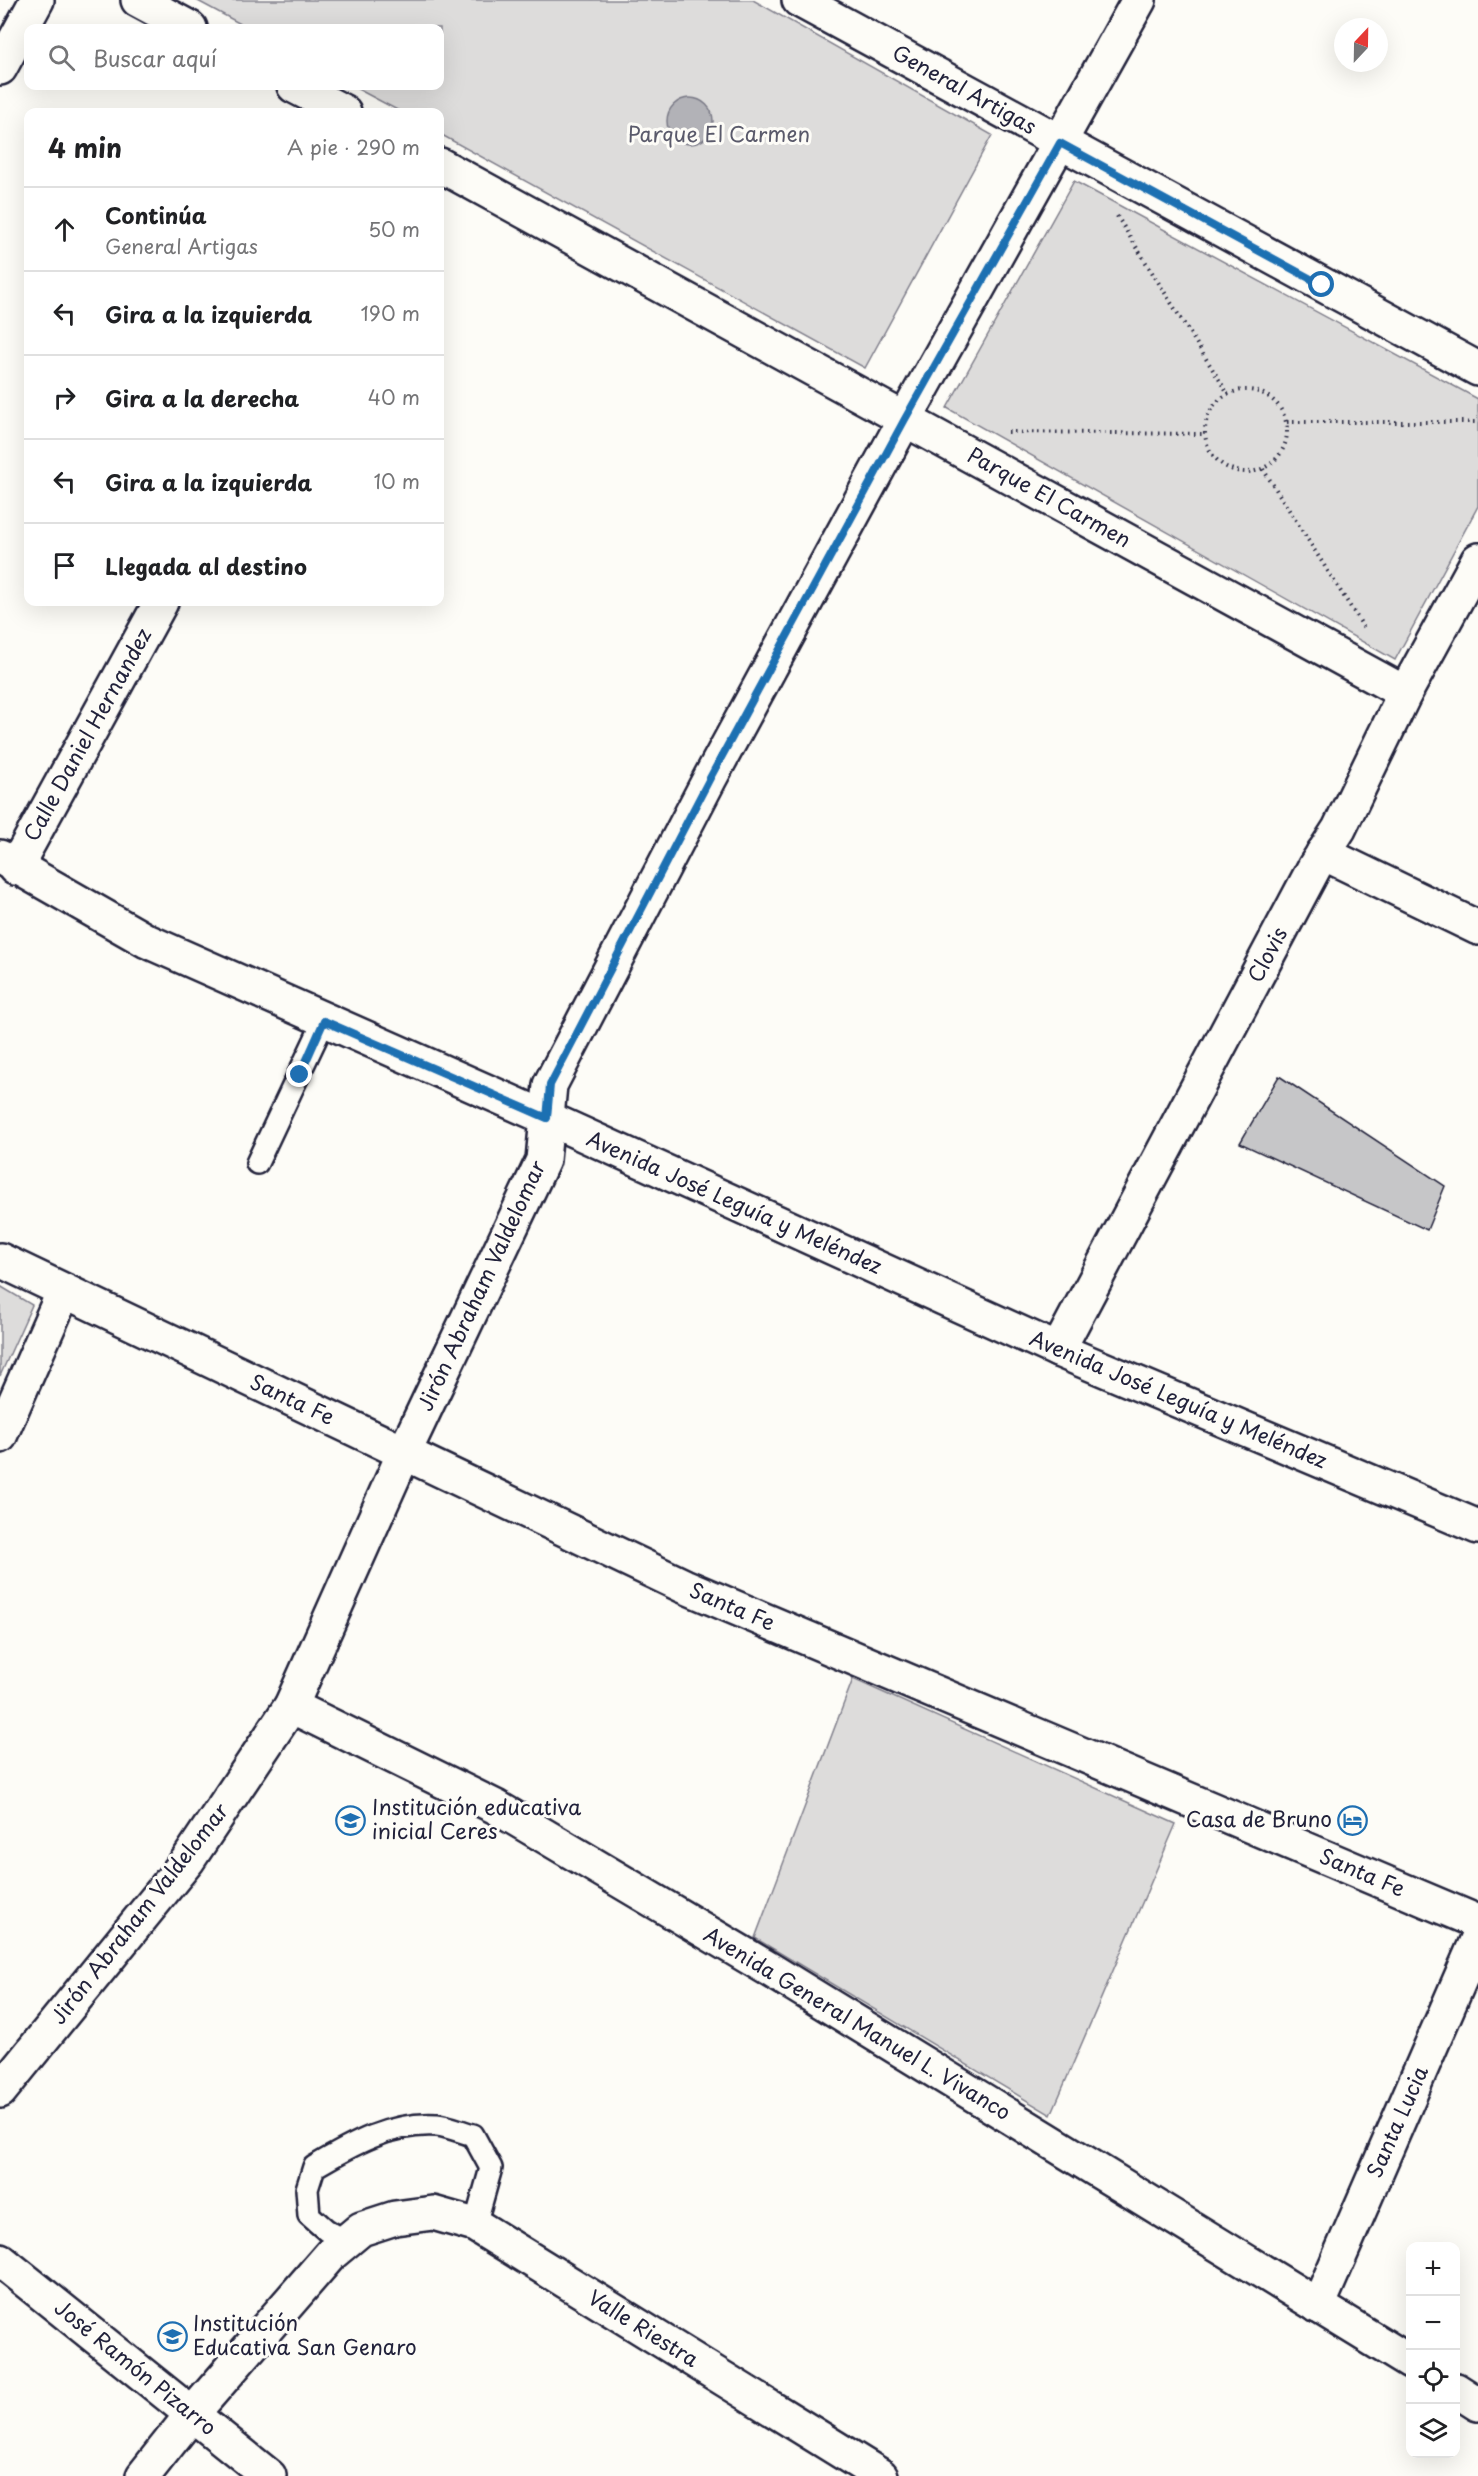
<!DOCTYPE html>
<html lang="es">
<head>
<meta charset="utf-8">
<style>
  :root { --surface:#fff; --page:#f6f6f6; --text:#202124; --muted:#757577; --line:#e0e0e0 }
  body { margin:0; font-family:"Playpen Sans",sans-serif; background:var(--page); color:var(--text) }
  .controls { position:absolute; right:18px; bottom:18px; display:grid; overflow:hidden; border-radius:12px; box-shadow:0 6px 24px #0002 }
  .controls button { width:54px; height:54px; display:grid; place-items:center; padding:0; border:0; border-bottom:2px solid var(--line); background:var(--surface); color:var(--text); font:30px sans-serif }
  .compass { position:absolute; left:1334px; top:18px; width:54px; height:54px; border-radius:50%; background:var(--surface); box-shadow:0 6px 24px #0002; rotate:22deg }
  .stop { position:absolute; width:18px; height:18px; margin:-14px; border:4px solid #1f6fb2; border-radius:50%; background:#fff }
  .stop.end { background:#1f6fb2; border-color:#fff; box-shadow:0 2px 6px #0008 }
  .list { margin:0; padding:0; list-style:none }
  h2 { display:flex; justify-content:space-between; align-items:center; height:78px; margin:0; padding:0 24px; font-size:26px }
  h2 small { font-size:20px; font-weight:400; color:var(--muted) }
  .list li { display:grid; grid-template-columns:39px 1fr auto; gap:18px; align-items:center; box-sizing:border-box; height:84px; padding:0 24px; border-top:2px solid var(--line) }
  .list b { display:block; font-size:22px; white-space:nowrap }
  .list p { margin:0; font-size:20px; white-space:nowrap; color:var(--muted) }
  .list em { font-size:20px; font-style:normal; color:var(--muted) }
  .icon { flex:none; width:33px; height:33px; fill:none; stroke:currentColor; stroke-width:2; stroke-linecap:round; stroke-linejoin:round }
  .map { position:relative; flex:none; width:1478px; height:2476px; overflow:hidden }
  .search { position:absolute; background:var(--surface); box-shadow:0 6px 24px #0002; left:24px; top:24px; width:420px; height:66px; display:flex; align-items:center; gap:15px; box-sizing:border-box; padding:0 21px; border-radius:12px; color:var(--muted); font-size:22px }
  .panel { position:absolute; background:var(--surface); box-shadow:0 6px 24px #0002; left:24px; top:108px; width:420px; height:498px; border-radius:12px }
  .map>svg:first-child { display:block }
  .green { fill:#dddcdb; stroke:#807f8b; stroke-width:1.5 }
  .water { fill:#b2b2b7; stroke:#787885; stroke-width:1.5 }
  .building { fill:#c6c6c8; stroke:#22223b; stroke-width:1.5 }
  .lines { fill:none; stroke-linecap:round; stroke-linejoin:round }
  .lane-casing { stroke:#22223b; stroke-width:26 }
  .street-casing { stroke:#22223b; stroke-width:38 }
  .secondary-casing { stroke:#22223b; stroke-width:38 }
  .path { stroke:#22223b; stroke-width:4; stroke-dasharray:1.5 4.5; stroke-linecap:butt }
  .lane { stroke:#fdfcf7; stroke-width:21 }
  .street { stroke:#fdfcf7; stroke-width:33 }
  .secondary { stroke:#fdfcf7; stroke-width:33 }
  .route { stroke:#1f6fb2; stroke-width:8 }
  .labels { text-anchor:middle; stroke-width:6; stroke-linejoin:round; paint-order:stroke }
  .street-label { font-size:21px; fill:#22223b; stroke:#fdfcf7 }
  .park-label { font-size:21px; fill:#5a5a6b; stroke:#fdfcf7 }
  .poi-label { font-size:21px; fill:#22223b; stroke:#fdfcf7; text-anchor:start }
</style>
</head>
<body>
<div class="map">
<svg width="1478" height="2476" viewBox="0 0 1478 2476">
  <rect width="100%" height="100%" fill="#fdfcf7"/>
  <filter id="ink" filterUnits="userSpaceOnUse"><feTurbulence type="fractalNoise" baseFrequency=".0167" numOctaves="2"/><feDisplacementMap in="SourceGraphic" scale="12" xChannelSelector="R" yChannelSelector="G"/><feConvolveMatrix kernelMatrix="1 2 1 2 8 2 1 2 1" color-interpolation-filters="sRGB"/></filter>
  <g filter="url(#ink)">
    <!-- green -->
    <g class="green">
      <polygon points="196,0 753,0 992,135 865,368 440,134 440,112 401,112 352,86 440,86 440,28 248,28"/>
      <polygon points="1074,181 1478,399 1478,506 1395,660 947,408"/>
      <polygon points="0,1286 32,1305 0,1376"/>
      <polygon points="853,1679 1176,1824 1051,2115 755,1938"/>
    </g>
    <!-- water -->
    <circle class="water" cx="690" cy="121" r="23"/>
    <!-- building -->
    <polygon class="building" points="1279,1076 1445,1186 1427,1230 1240,1143"/>
    <g class="lines">
      <defs>
        <g id="lane">
          <polyline points="257,1163 324,1021"/>
          <path d="M 346,2242 L 326,2230 L 309,2215 L 307,2189 L 314,2167 C 351,2145 391,2122 437,2125 C 448,2126 462,2132 473,2135 L 491,2168 L 475,2225"/>
        </g>
        <g id="street">
          <polyline points="138,0 190,28"/>
          <polyline points="799,0 1478,369"/>
          <polyline points="0,68 37,0"/>
          <polyline points="294,86 344,112"/>
          <polyline points="440,165 1405,693"/>
          <polyline points="1323,853 1478,928"/>
          <polyline points="15,868 161,602"/>
          <polyline points="0,1260 684,1586 1478,1922"/>
          <polyline points="1058,1350 1315,866 1339,829 1405,693 1478,560"/>
          <polyline points="0,1436 64,1291"/>
          <polyline points="291,1706 496,1807 769,1969 1410,2362"/>
          <polyline points="0,2091 188,1860 291,1706 404,1453 543,1160 550,1085 710,778 905,419 1139,0"/>
          <polyline points="0,2260 269,2476"/>
          <polyline points="1318,2306 1478,1938"/>
          <polyline points="1456,2390 1478,2404"/>
          <polyline points="143,2476 193,2413 331,2254 361,2229 395,2218 433,2213 475,2225 881,2476"/>
        </g>
        <polyline id="secondary" points="0,857 147,941 547,1118 1058,1350 1478,1527"/>
      </defs>
      <!-- lane casing -->
      <use href="#lane" class="lane-casing"/>
      <!-- street casing -->
      <use href="#street" class="street-casing"/>
      <!-- secondary casing -->
      <use href="#secondary" class="secondary-casing"/>
      <!-- path -->
      <g class="path">
        <polyline points="1117,216 1228,394"/>
        <circle cx="1246" cy="431" r="41"/>
        <polyline points="1287,422 1478,422"/>
        <polyline points="1008,432 1205,434"/>
        <polyline points="1263,469 1364,628"/>
      </g>
      <!-- lane -->
      <use href="#lane" class="lane"/>
      <!-- street -->
      <use href="#street" class="street"/>
      <!-- secondary -->
      <use href="#secondary" class="secondary"/>
    </g>
  </g>
  <g class="lines" filter="url(#ink)">
    <!-- route -->
    <polyline class="route" points="300,1075 324,1021 547,1118 550,1085 710,778 905,419 1060,143 1322,285"/>
  </g>
  <!-- icons -->
  <defs>
    <symbol id="school-ring" viewBox="-11 -11 22 22"><circle r="9.5" fill="#fdfcf7" stroke="#1f6fb2" stroke-width="1.5"/><path d="M0-5L7-2L0 1L-7-2ZM-4 1L0 2.5L4 1V4Q0 6-4 4Z" fill="#1f6fb2"/></symbol>
    <symbol id="hotel-ring" viewBox="-11 -11 22 22"><circle r="9.5" fill="#fdfcf7" stroke="#1f6fb2" stroke-width="1.5"/><path d="M-6-4.5h1.5V1H6V5H4.5V3h-9V5H-6ZM-4 0a1.8 1.8 0 1 1 3.6 0ZM.5 0V-2.5h3Q6-2.5 6 0Z" fill="#1f6fb2"/></symbol>
  </defs>
  <g fill-rule="evenodd">
    <use href="#school-ring" x="334" y="1804" width="33" height="33"/>
    <use href="#hotel-ring" x="1336" y="1804" width="33" height="33"/>
    <use href="#school-ring" x="156" y="2320" width="33" height="33"/>
  </g>
  <g class="labels">
    <!-- street labels -->
    <g class="street-label">
      <text transform="translate(964 90) rotate(29)" y="7">General Artigas</text>
      <text transform="translate(1049 498) rotate(29)" y="7">Parque El Carmen</text>
      <text transform="translate(88 735) rotate(-61)" y="7">Calle Daniel Hernandez</text>
      <text transform="translate(1268 955) rotate(-62)" y="7">Clovis</text>
      <text transform="translate(734 1203) rotate(24)" y="7">Avenida José Leguía y Meléndez</text>
      <text transform="translate(482 1286) rotate(-65)" y="7">Jirón Abraham Valdelomar</text>
      <text transform="translate(292 1400) rotate(25)" y="7">Santa Fe</text>
      <text transform="translate(1178 1400) rotate(23)" y="7">Avenida José Leguía y Meléndez</text>
      <text transform="translate(732 1607) rotate(23)" y="7">Santa Fe</text>
      <text transform="translate(1362 1873) rotate(23)" y="7">Santa Fe</text>
      <text transform="translate(140 1914) rotate(-52)" y="7">Jirón Abraham Valdelomar</text>
      <text transform="translate(857 2024) rotate(31)" y="7">Avenida General Manuel L. Vivanco</text>
      <text transform="translate(1398 2122) rotate(-66)" y="7">Santa Lucia</text>
      <text transform="translate(643 2329) rotate(32)" y="7">Valle Riestra</text>
      <text transform="translate(135 2368) rotate(39)" y="7">José Ramón Pizarro</text>
    </g>
    <!-- park labels -->
    <g class="park-label">
      <text x="719" y="142">Parque El Carmen</text>
    </g>
    <!-- poi labels -->
    <g class="poi-label">
      <text x="372" y="1815">Institución educativa<tspan x="372" dy="24">inicial Ceres</tspan></text>
      <text x="1332" y="1827" text-anchor="end">Casa de Bruno</text>
      <text x="193" y="2331">Institución<tspan x="193" dy="24">Educativa San Genaro</tspan></text>
    </g>
  </g>
</svg>
<div class="controls">
<button>+</button>
<button>−</button>
<button><svg class="icon" aria-label="locate" viewBox="0 0 24 24"><circle cx="12" cy="12" r="6"/><path d="M12 2v4M12 18v4M2 12h4M18 12h4"/></svg></button>
<button><svg class="icon" aria-label="layers" viewBox="0 0 24 24"><path d="M12 4l9 5-9 5-9-5zM3 14l9 5 9-5"/></svg></button>
</div>
<svg class="compass" viewBox="-18 -18 36 36"><path d="M0-13l5 13h-10z" fill="#e53935"/><path d="M0 13l5-13h-10z" fill="#757577"/></svg>
<div class="stop" style="left:1322px;top:285px"></div>
<div class="stop end" style="left:300px;top:1075px"></div>
<div class="search"><svg class="icon" aria-label="search" viewBox="0 0 24 24"><circle cx="10" cy="10" r="6"/><path d="M15 15l6 6"/></svg>Buscar aquí</div>
<section class="panel">
<h2>4 min<small>A pie · 290 m</small></h2>
<ul class="list">
<li><svg class="icon" aria-label="ahead" viewBox="0 0 24 24"><path d="M12 20V5M6 11l6-6 6 6"/></svg><div><b>Continúa</b><p>General Artigas</p></div><em>50 m</em></li>
<li><svg class="icon" aria-label="left" viewBox="0 0 24 24"><path d="M17 20v-9H6M10 6l-5 5 5 5"/></svg><div><b>Gira a la izquierda</b></div><em>190 m</em></li>
<li><svg class="icon" aria-label="right" viewBox="0 0 24 24"><path d="M7 20v-9h11M14 6l5 5-5 5"/></svg><div><b>Gira a la derecha</b></div><em>40 m</em></li>
<li><svg class="icon" aria-label="left" viewBox="0 0 24 24"><path d="M17 20v-9H6M10 6l-5 5 5 5"/></svg><div><b>Gira a la izquierda</b></div><em>10 m</em></li>
<li><svg class="icon" aria-label="arrive" viewBox="0 0 24 24"><path d="M6 21V4h12l-3 4 3 4H6"/></svg><div><b>Llegada al destino</b></div></li>
</ul>
</section>
</div>
</body>
</html>
